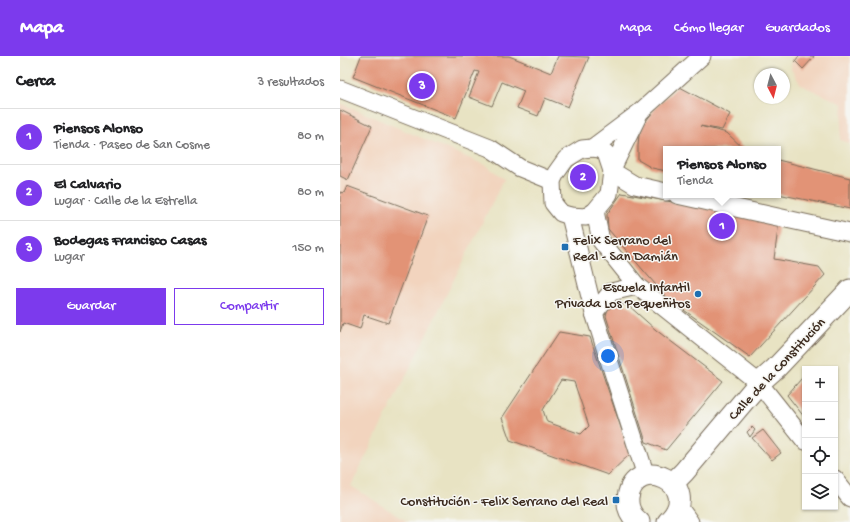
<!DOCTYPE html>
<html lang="es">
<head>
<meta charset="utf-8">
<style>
  :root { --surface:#fff; --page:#f2f2f2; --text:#202124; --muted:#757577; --line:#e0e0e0; --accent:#7c3aed }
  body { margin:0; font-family:"Gochi Hand",sans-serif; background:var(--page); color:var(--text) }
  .controls { position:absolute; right:12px; bottom:12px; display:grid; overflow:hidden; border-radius:0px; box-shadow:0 1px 3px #0004 }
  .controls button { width:36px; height:36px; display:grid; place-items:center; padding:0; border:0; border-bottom:1px solid var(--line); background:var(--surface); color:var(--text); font:20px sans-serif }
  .compass { position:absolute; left:414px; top:12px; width:36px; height:36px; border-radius:50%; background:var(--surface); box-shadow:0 1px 3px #0004; rotate:173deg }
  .you { position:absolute; left:268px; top:300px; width:14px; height:14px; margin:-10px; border:3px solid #fff; border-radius:50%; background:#1a73e8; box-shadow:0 0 0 6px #1a73e833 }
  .badge { display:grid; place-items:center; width:26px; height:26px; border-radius:50%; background:var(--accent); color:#fff; font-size:13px; font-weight:700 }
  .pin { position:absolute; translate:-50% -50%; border:2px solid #fff; box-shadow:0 1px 4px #0006 }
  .popup { position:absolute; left:323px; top:90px; width:118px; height:52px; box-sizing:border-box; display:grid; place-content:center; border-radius:0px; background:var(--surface); filter:drop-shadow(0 1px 3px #0005); font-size:13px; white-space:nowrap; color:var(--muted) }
  .popup b { font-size:15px; color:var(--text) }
  .popup::after { content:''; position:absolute; left:50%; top:100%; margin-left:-8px; border:8px solid transparent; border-top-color:var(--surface) }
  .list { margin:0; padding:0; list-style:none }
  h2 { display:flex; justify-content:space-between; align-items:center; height:52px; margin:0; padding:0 16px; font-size:17px }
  h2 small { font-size:13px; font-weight:400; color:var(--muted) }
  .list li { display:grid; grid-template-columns:26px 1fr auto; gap:12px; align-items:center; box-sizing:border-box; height:56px; padding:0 16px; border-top:1px solid var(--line) }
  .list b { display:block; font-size:15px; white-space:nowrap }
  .list p { margin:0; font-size:13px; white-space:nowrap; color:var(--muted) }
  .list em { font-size:13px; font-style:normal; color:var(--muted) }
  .actions { display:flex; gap:8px; padding:12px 16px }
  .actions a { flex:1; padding:9px 0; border:1px solid var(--accent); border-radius:0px; text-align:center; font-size:14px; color:var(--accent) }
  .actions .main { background:var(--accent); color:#fff }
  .icon { flex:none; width:22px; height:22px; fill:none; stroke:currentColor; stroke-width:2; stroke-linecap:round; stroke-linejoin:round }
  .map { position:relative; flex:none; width:510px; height:466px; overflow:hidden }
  header { display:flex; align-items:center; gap:24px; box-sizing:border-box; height:56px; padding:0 20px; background:var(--accent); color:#fff }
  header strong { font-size:19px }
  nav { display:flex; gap:22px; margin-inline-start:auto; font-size:14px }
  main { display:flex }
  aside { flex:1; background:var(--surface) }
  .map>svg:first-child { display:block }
  .built { fill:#f2d4be }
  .building { fill:#e29376; fill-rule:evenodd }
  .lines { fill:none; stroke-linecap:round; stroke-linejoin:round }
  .minor-casing { stroke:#786b58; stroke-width:19 }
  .tertiary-casing { stroke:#786b58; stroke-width:23 }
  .minor { stroke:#fff; stroke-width:17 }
  .tertiary { stroke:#fff; stroke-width:21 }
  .poi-dot { fill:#1f6fb2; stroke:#f6f6f2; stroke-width:1.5 }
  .labels { text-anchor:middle; stroke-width:3; stroke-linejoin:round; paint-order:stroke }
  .poi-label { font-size:14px; fill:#3b2a1e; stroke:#f6f6f2; text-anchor:end }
  .street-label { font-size:14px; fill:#3b2a1e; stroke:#f6f6f2 }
</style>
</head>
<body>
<header>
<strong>Mapa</strong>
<nav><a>Mapa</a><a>Cómo llegar</a><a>Guardados</a></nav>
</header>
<main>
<aside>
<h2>Cerca<small>3 resultados</small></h2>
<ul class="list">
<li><span class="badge">1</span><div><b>Piensos Alonso</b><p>Tienda · Paseo de San Cosme</p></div><em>80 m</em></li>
<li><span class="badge">2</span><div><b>El Calvario</b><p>Lugar · Calle de la Estrella</p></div><em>80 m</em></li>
<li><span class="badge">3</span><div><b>Bodegas Francisco Casas</b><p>Lugar</p></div><em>150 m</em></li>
</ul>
<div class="actions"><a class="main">Guardar</a><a>Compartir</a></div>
</aside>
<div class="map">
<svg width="510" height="466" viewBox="0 0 510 466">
  <rect width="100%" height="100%" fill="#f6f6f2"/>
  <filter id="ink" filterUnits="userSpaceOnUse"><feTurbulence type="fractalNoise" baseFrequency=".025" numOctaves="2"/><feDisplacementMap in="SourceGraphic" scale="8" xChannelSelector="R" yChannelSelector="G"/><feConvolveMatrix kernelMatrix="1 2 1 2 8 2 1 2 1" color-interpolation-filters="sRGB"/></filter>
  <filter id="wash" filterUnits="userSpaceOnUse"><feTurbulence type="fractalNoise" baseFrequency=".012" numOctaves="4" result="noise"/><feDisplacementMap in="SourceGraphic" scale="16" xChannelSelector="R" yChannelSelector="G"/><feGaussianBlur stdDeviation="0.9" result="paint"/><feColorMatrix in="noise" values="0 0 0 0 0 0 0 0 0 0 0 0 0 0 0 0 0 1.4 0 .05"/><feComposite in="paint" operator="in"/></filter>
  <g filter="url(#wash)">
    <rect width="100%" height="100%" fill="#e8e3c3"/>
    <!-- built -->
    <g class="built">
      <polygon points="452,0 510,0 510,88 500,84 503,48 461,29 451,13"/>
      <polygon points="0,47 147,110 164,123 11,430 68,466 0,466"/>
    </g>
    <g id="blocks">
      <!-- building -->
      <g class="building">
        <polygon points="21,0 169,0 211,17 218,0 249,1 228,51 205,42 198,60 177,52 184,35 162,26 152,50 129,41 139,16 135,15 116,62 13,21"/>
        <polygon points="459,0 474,0 473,2 463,13 455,5"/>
        <polygon points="338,30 390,58 382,74 360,70 387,77 404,93 326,93 326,115 312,112 298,104 298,90 299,79 303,69 318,49"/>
        <polygon points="0,54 32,70 8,124 0,120"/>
        <polygon points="438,104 510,122 510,153 438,138"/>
        <polygon points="7,130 88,160 48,267 24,259 20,273 3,267 0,276 0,136 4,137"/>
        <polygon points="282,137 439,165 434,203 479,211 485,219 410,301 327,242 268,173 267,158"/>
        <polygon points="269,247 288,249 316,274 383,325 326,394 306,386 266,260"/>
        <path d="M 219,276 L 250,281 L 290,398 L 268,419 L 170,384 L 162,362 ZM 221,324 L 234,326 L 249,370 L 241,378 L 207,366 L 203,354 Z"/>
        <polygon points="462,322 465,325 465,362 447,339"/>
        <polygon points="412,371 415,374 410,381 407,376"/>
        <polygon points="423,374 441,397 432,404 412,382"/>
      </g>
    </g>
  </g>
  <g filter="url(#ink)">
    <use href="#blocks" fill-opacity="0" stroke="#786b58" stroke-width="1"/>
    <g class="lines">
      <defs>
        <g id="minor">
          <polyline points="0,33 150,92 180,112 212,125"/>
          <polygon points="252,92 260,93 266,97 272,115 269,138 255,155 246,161 230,160 221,157 213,147 212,125 216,117 226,103 242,93"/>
          <polyline points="252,92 300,56 362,0"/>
          <polyline points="272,113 298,60"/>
          <polyline points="272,115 295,129 326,136"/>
          <polyline points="337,139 510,177"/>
          <polyline points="255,155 261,185 297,230 419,327 465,385"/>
          <polyline points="230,160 254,257 306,420"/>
          <polyline points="254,257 271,236 297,230"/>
          <polyline points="495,423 510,442"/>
          <polyline points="339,451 350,466"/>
        </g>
        <g id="tertiary">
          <polyline points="333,427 344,416 419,327 436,312 510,234"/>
          <path d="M 299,466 C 291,460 287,452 288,442 C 294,396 367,428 328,466"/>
        </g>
      </defs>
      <!-- minor casing -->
      <use href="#minor" class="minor-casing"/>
      <!-- tertiary casing -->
      <use href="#tertiary" class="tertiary-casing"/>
      <!-- minor -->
      <use href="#minor" class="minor"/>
      <!-- tertiary -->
      <use href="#tertiary" class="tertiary"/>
    </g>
  </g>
  <!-- markers -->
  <g class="poi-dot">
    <rect x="221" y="187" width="8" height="8" rx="2"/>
    <circle cx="358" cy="238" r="4"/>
    <rect x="272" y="440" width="8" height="8" rx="2"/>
  </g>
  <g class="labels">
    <!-- poi labels -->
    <g class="poi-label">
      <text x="233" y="188" text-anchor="start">Felix Serrano del<tspan x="233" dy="16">Real - San Damián</tspan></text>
      <text x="350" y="235">Escuela Infantil<tspan x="350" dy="16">Privada Los Pequeñitos</tspan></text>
      <text x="268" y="449">Constitución - Felix Serrano del Real</text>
    </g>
    <!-- street labels -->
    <g class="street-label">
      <text transform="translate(436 312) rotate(-47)" y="5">Calle de la Constitución</text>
    </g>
  </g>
</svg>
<div class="controls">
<button>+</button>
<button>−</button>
<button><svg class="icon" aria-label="locate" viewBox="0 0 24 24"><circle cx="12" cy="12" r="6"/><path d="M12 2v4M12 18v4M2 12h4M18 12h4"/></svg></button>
<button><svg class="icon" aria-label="layers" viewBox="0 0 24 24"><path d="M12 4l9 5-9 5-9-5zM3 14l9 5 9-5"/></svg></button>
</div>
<svg class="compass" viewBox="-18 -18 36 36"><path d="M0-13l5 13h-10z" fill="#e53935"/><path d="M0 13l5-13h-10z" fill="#757577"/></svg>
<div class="you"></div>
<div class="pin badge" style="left:382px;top:170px">1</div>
<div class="popup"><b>Piensos Alonso</b>Tienda</div>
<div class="pin badge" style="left:243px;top:121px">2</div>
<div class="pin badge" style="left:82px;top:30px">3</div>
</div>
</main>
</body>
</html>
